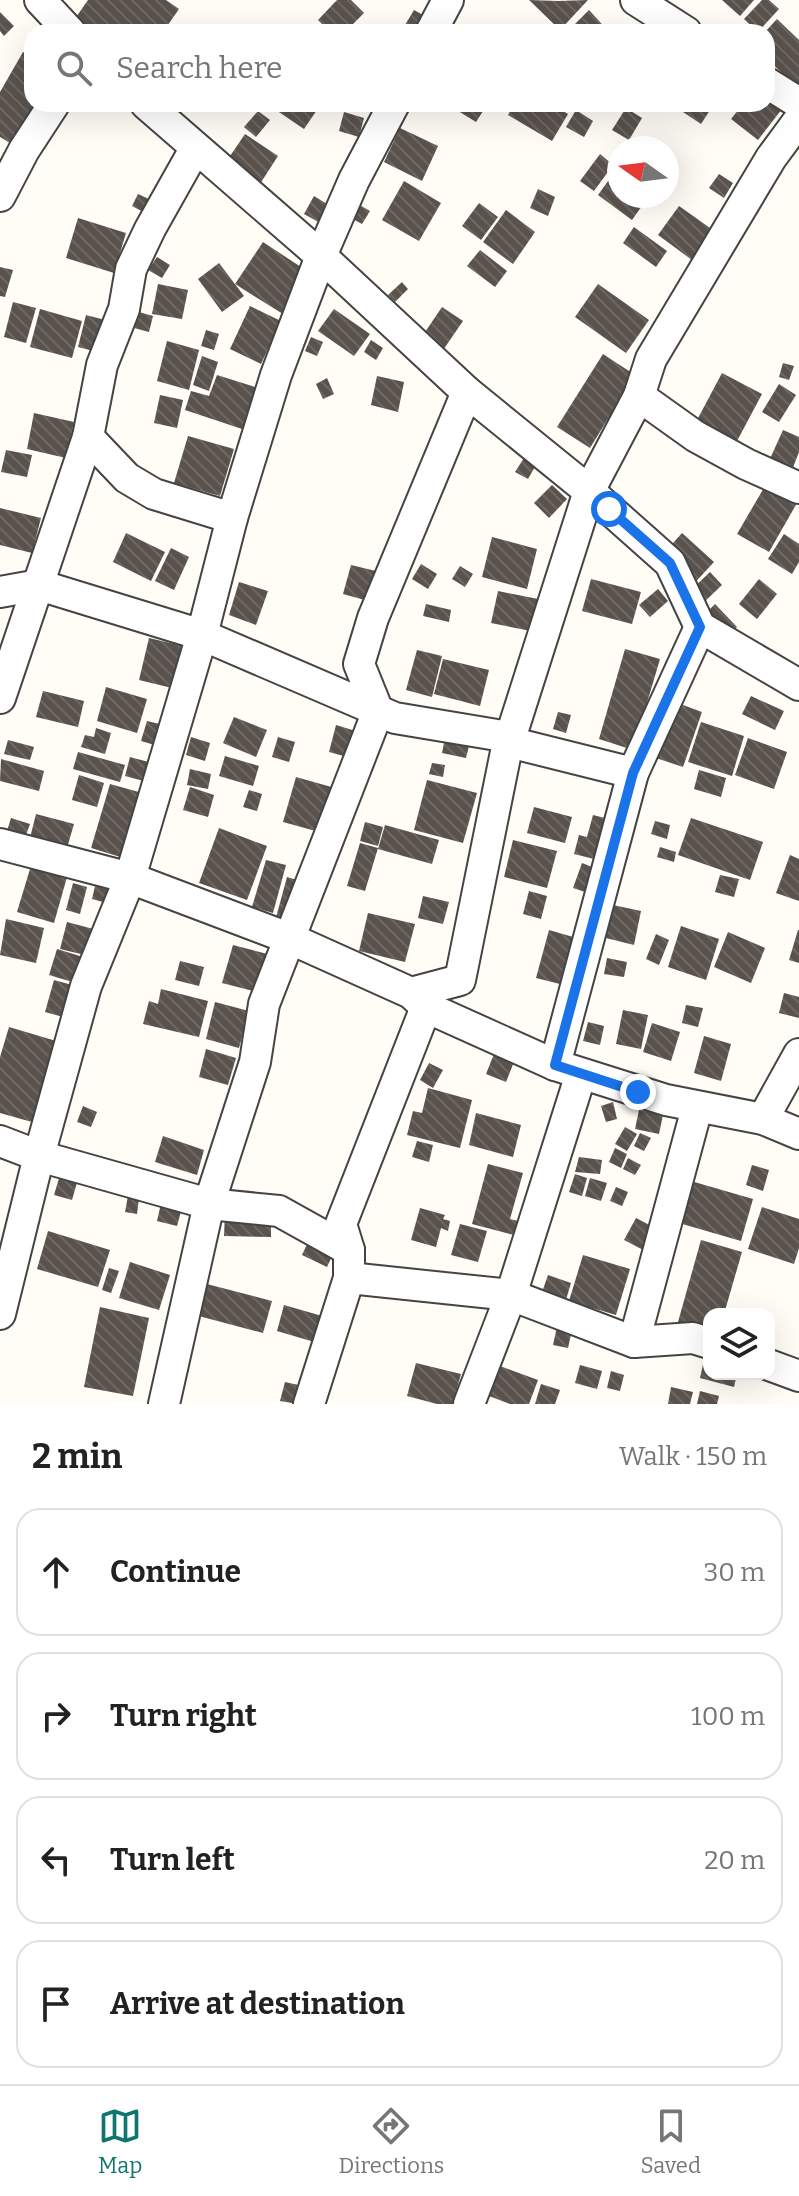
<!DOCTYPE html>
<html lang="en">
<head>
<meta charset="utf-8">
<style>
  :root { --surface:#fff; --page:#f2f2f2; --text:#222; --muted:#767676; --line:#e0e0e0; --accent:#0f766e }
  body { margin:0; font-family:Bitter,serif; background:var(--page); color:var(--text) }
  .controls { position:absolute; right:24px; bottom:24px; display:grid; overflow:hidden; border-radius:16px; box-shadow:0 8px 32px #0002 }
  .controls button { width:72px; height:72px; display:grid; place-items:center; padding:0; border:0; border-bottom:2px solid var(--line); background:var(--surface); color:var(--text); font:40px sans-serif }
  .compass { position:absolute; left:607px; top:136px; width:72px; height:72px; border-radius:50%; background:var(--surface); box-shadow:0 8px 32px #0002; rotate:284deg }
  .stop { position:absolute; width:24px; height:24px; margin:-18px; border:6px solid #1a73e8; border-radius:50%; background:#fff }
  .stop.end { background:#1a73e8; border-color:#fff; box-shadow:0 2px 8px #0008 }
  .list { margin:0; padding:0; list-style:none }
  h2 { display:flex; justify-content:space-between; align-items:center; height:104px; margin:0; padding:0 32px; font-size:34px }
  h2 small { font-size:26px; font-weight:400; color:var(--muted) }
  .list li { display:grid; grid-template-columns:52px 1fr auto; gap:24px; align-items:center; box-sizing:border-box; height:128px; margin:0 16px 16px; padding:0 16px; border:2px solid var(--line); border-radius:24px }
  .list b { display:block; font-size:30px; white-space:nowrap }
  .list em { font-size:26px; font-style:normal; color:var(--muted) }
  .icon { flex:none; width:44px; height:44px; fill:none; stroke:currentColor; stroke-width:2; stroke-linecap:round; stroke-linejoin:round }
  .map { position:relative; flex:none; width:799px; height:1404px; overflow:hidden }
  .search { position:absolute; background:var(--surface); box-shadow:0 8px 32px #0002; left:24px; right:24px; top:24px; height:88px; display:flex; align-items:center; gap:20px; box-sizing:border-box; padding:0 28px; border-radius:24px; color:var(--muted); font-size:30px }
  .sheet { height:680px; background:var(--surface) }
  nav { display:flex; justify-content:space-around; align-items:center; box-sizing:border-box; height:112px; border-top:2px solid var(--line); background:var(--surface); font-size:22px; color:var(--muted) }
  nav a { display:grid; justify-items:center; gap:4px }
  nav .on { color:var(--accent) }
  .map>svg:first-child { display:block }
  .building { fill:url(#building-back-hatch) }
  .lines { fill:none; stroke-linecap:round; stroke-linejoin:round }
  .street-casing { stroke:#444; stroke-width:34 }
  .street { stroke:#fff; stroke-width:30 }
  .route { stroke:#1a73e8; stroke-width:10 }
</style>
</head>
<body>
<div class="map">
<svg width="799" height="1404" viewBox="0 0 799 1404">
  <defs>
    <pattern id="building-back-hatch" width="6" height="6" patternUnits="userSpaceOnUse" patternTransform="scale(2)"><rect width="6" height="6" fill="#5a524d"/><path d="M-1 5l2 2M0 0l6 6M5-1l2 2" fill="none" stroke="#6d6662"/></pattern>
  </defs>
  <rect width="100%" height="100%" fill="#fffdf5"/>
  <!-- building -->
  <g class="building">
    <polygon points="88,0 166,0 179,9 163,32 85,32 72,23"/>
    <polygon points="337,0 351,0 364,13 345,32 330,32 318,20"/>
    <polygon points="529,0 558,1 588,0 560,30"/>
    <polygon points="722,0 754,0 740,16"/>
    <polygon points="762,0 769,0 779,9 758,32 744,19"/>
    <polygon points="414,10 423,15 414,30 405,25"/>
    <polygon points="589,10 609,32 571,32 569,30"/>
    <polygon points="0,12 14,26 4,36 0,31"/>
    <polygon points="777,19 799,40 799,89 767,59 767,32 765,32"/>
    <polygon points="23,52 32,57 32,104 42,104 17,147 0,137 0,92"/>
    <polygon points="767,82 789,100 758,140 731,119 743,104 767,104"/>
    <polygon points="267,104 321,104 304,129"/>
    <polygon points="451,104 484,104 487,105 476,122 450,106"/>
    <polygon points="514,104 551,104 568,114 552,141 508,115"/>
    <polygon points="671,104 714,104 701,124"/>
    <polygon points="626,108 642,118 629,140 612,130"/>
    <polygon points="576,110 593,121 584,137 566,127"/>
    <polygon points="258,111 270,120 256,137 244,127"/>
    <polygon points="344,112 364,118 359,137 339,131"/>
    <polygon points="400,128 438,146 422,181 384,162"/>
    <polygon points="245,134 278,156 258,187 224,165"/>
    <polygon points="600,154 613,165 594,191 580,181"/>
    <polygon points="616,170 619,172 619,196 649,196 632,220 598,195"/>
    <polygon points="719,174 733,183 724,198 709,188"/>
    <polygon points="404,181 441,203 419,241 382,220"/>
    <polygon points="538,189 555,197 548,216 530,208"/>
    <polygon points="138,194 153,201 147,214 132,206"/>
    <polygon points="314,196 332,207 322,224 304,214"/>
    <polygon points="479,203 498,217 481,240 462,226"/>
    <polygon points="358,204 370,211 362,224 351,218"/>
    <polygon points="679,206 713,230 692,260 658,235"/>
    <polygon points="506,210 535,232 513,264 483,242"/>
    <polygon points="78,218 126,233 114,273 66,258"/>
    <polygon points="634,227 667,251 656,267 623,243"/>
    <polygon points="263,242 310,273 283,314 235,284"/>
    <polygon points="480,250 507,271 495,287 467,266"/>
    <polygon points="157,257 170,265 162,278 148,270"/>
    <polygon points="219,263 244,296 222,312 198,279"/>
    <polygon points="0,267 13,270 5,297 0,296"/>
    <polygon points="402,282 408,289 395,302 388,295"/>
    <polygon points="158,284 188,290 182,319 152,314"/>
    <polygon points="598,284 649,320 626,353 575,317"/>
    <polygon points="13,302 36,308 26,343 4,337"/>
    <polygon points="250,306 281,321 261,364 230,349"/>
    <polygon points="442,307 463,321 439,356 419,341"/>
    <polygon points="40,309 82,321 72,358 30,347"/>
    <polygon points="334,309 370,334 354,356 318,331"/>
    <polygon points="139,312 153,316 149,332 134,328"/>
    <polygon points="86,315 109,321 101,353 78,347"/>
    <polygon points="206,330 219,334 214,350 201,346"/>
    <polygon points="311,337 323,342 317,356 305,351"/>
    <polygon points="371,340 383,348 376,360 364,352"/>
    <polygon points="167,341 199,350 189,390 157,381"/>
    <polygon points="603,354 635,375 590,448 557,427"/>
    <polygon points="202,356 218,362 209,391 193,385"/>
    <polygon points="783,363 794,366 789,380 779,377"/>
    <polygon points="722,373 762,394 736,443 696,422"/>
    <polygon points="217,375 258,388 245,430 185,410 191,391 209,396"/>
    <polygon points="377,376 404,382 398,412 371,405"/>
    <polygon points="327,378 334,394 323,399 316,384"/>
    <polygon points="779,384 796,395 779,422 762,412"/>
    <polygon points="160,395 183,400 177,428 154,423"/>
    <polygon points="34,413 74,422 66,458 27,449"/>
    <polygon points="783,430 799,437 799,452 792,470 769,461"/>
    <polygon points="188,436 234,449 220,496 174,483"/>
    <polygon points="6,450 32,455 27,477 1,472"/>
    <polygon points="524,458 536,465 528,479 515,472"/>
    <polygon points="552,485 567,499 549,518 534,503"/>
    <polygon points="765,486 797,503 769,552 737,534"/>
    <polygon points="0,508 41,518 32,553 0,545"/>
    <polygon points="126,533 165,552 151,581 113,562"/>
    <polygon points="682,533 714,562 688,590 656,562"/>
    <polygon points="784,534 799,544 799,562 792,574 768,559"/>
    <polygon points="492,537 537,549 527,589 482,577"/>
    <polygon points="171,548 189,557 174,590 155,581"/>
    <polygon points="421,564 437,574 428,589 412,579"/>
    <polygon points="351,565 380,572 372,602 343,594"/>
    <polygon points="460,566 473,574 465,587 452,579"/>
    <polygon points="710,572 722,585 701,605 689,592"/>
    <polygon points="591,579 641,592 632,624 582,611"/>
    <polygon points="759,579 777,594 757,619 739,604"/>
    <polygon points="239,582 268,591 256,625 229,615"/>
    <polygon points="658,589 668,601 650,617 639,605"/>
    <polygon points="498,591 538,599 531,631 491,623"/>
    <polygon points="426,604 451,610 449,622 423,616"/>
    <polygon points="715,604 737,627 725,639 703,616"/>
    <polygon points="149,638 183,646 172,688 139,680"/>
    <polygon points="625,649 660,659 633,750 599,739"/>
    <polygon points="417,650 442,656 432,697 406,690"/>
    <polygon points="443,659 489,670 480,706 434,694"/>
    <polygon points="106,687 147,699 137,733 97,721"/>
    <polygon points="43,691 84,701 78,727 36,717"/>
    <polygon points="751,696 784,711 775,730 742,714"/>
    <polygon points="672,701 702,712 683,767 653,757"/>
    <polygon points="558,712 571,715 566,733 553,729"/>
    <polygon points="234,717 267,730 256,757 223,743"/>
    <polygon points="147,721 164,725 158,746 141,741"/>
    <polygon points="701,722 744,736 732,776 688,762"/>
    <polygon points="336,725 359,732 351,758 329,752"/>
    <polygon points="96,728 111,733 105,754 81,747 85,735 94,737"/>
    <polygon points="447,728 472,734 466,758 442,753"/>
    <polygon points="191,737 210,743 205,761 186,755"/>
    <polygon points="278,737 295,742 289,762 272,757"/>
    <polygon points="748,738 787,752 774,789 735,775"/>
    <polygon points="8,740 34,747 30,760 4,754"/>
    <polygon points="78,752 125,765 120,782 73,769"/>
    <polygon points="225,756 259,766 253,786 219,776"/>
    <polygon points="130,757 156,764 151,783 125,776"/>
    <polygon points="1,759 44,771 39,791 0,781"/>
    <polygon points="432,763 445,765 443,777 429,774"/>
    <polygon points="190,769 211,774 208,789 187,785"/>
    <polygon points="699,770 726,778 721,797 694,789"/>
    <polygon points="79,775 104,783 97,807 72,800"/>
    <polygon points="296,777 335,788 323,833 283,822"/>
    <polygon points="427,780 477,793 463,843 414,830"/>
    <polygon points="110,784 146,794 127,859 91,848"/>
    <polygon points="190,787 214,795 208,817 183,810"/>
    <polygon points="249,790 262,794 257,811 243,807"/>
    <polygon points="534,807 572,817 565,843 527,833"/>
    <polygon points="36,814 74,824 67,848 30,838"/>
    <polygon points="593,815 617,821 606,862 574,854 579,835 587,837"/>
    <polygon points="11,818 30,824 23,843 5,837"/>
    <polygon points="691,818 763,842 750,880 678,855"/>
    <polygon points="655,821 670,825 667,839 651,834"/>
    <polygon points="365,822 383,827 378,846 360,841"/>
    <polygon points="385,825 439,840 432,864 378,849"/>
    <polygon points="219,828 267,846 247,900 199,883"/>
    <polygon points="513,840 557,851 547,888 504,877"/>
    <polygon points="360,843 378,848 365,891 347,886"/>
    <polygon points="660,847 676,852 674,862 657,857"/>
    <polygon points="790,855 799,859 799,901 776,893"/>
    <polygon points="33,859 69,870 54,923 17,912"/>
    <polygon points="266,860 286,865 273,913 252,907"/>
    <polygon points="582,863 600,870 591,894 573,888"/>
    <polygon points="720,875 739,879 734,897 715,892"/>
    <polygon points="287,877 304,882 291,930 274,925"/>
    <polygon points="73,883 87,887 80,914 66,910"/>
    <polygon points="95,886 114,891 110,904 92,899"/>
    <polygon points="529,891 547,896 541,919 523,914"/>
    <polygon points="423,896 449,902 443,924 418,918"/>
    <polygon points="613,905 641,911 634,945 606,938"/>
    <polygon points="368,913 415,924 405,962 359,951"/>
    <polygon points="6,919 44,928 36,963 0,955"/>
    <polygon points="67,922 101,931 93,957 60,949"/>
    <polygon points="681,926 719,939 706,980 668,967"/>
    <polygon points="549,930 580,939 568,986 536,978"/>
    <polygon points="798,930 799,930 799,963 789,960"/>
    <polygon points="728,932 765,948 751,983 714,967"/>
    <polygon points="656,934 669,940 659,965 646,959"/>
    <polygon points="233,945 271,955 261,993 222,983"/>
    <polygon points="57,949 93,960 86,986 49,975"/>
    <polygon points="607,958 627,962 624,977 604,974"/>
    <polygon points="180,961 204,967 199,986 175,980"/>
    <polygon points="54,980 83,988 74,1020 45,1012"/>
    <polygon points="161,989 208,1001 199,1037 143,1024 149,1001 158,1004"/>
    <polygon points="784,993 799,997 799,1018 779,1013"/>
    <polygon points="215,1002 249,1011 239,1048 206,1039"/>
    <polygon points="686,1005 703,1008 698,1027 682,1023"/>
    <polygon points="623,1010 648,1015 641,1049 616,1044"/>
    <polygon points="588,1022 604,1026 600,1045 583,1041"/>
    <polygon points="652,1023 680,1032 671,1061 643,1052"/>
    <polygon points="9,1027 63,1043 39,1124 0,1113 0,1057"/>
    <polygon points="704,1036 731,1044 721,1081 694,1073"/>
    <polygon points="498,1044 518,1052 506,1082 486,1074"/>
    <polygon points="206,1049 236,1058 228,1085 199,1077"/>
    <polygon points="429,1063 443,1070 433,1088 420,1080"/>
    <polygon points="428,1088 472,1100 460,1148 407,1135 413,1111 422,1113"/>
    <polygon points="613,1102 617,1119 606,1122 601,1106"/>
    <polygon points="83,1106 97,1112 91,1127 77,1122"/>
    <polygon points="639,1110 663,1115 659,1134 635,1129"/>
    <polygon points="476,1113 521,1125 513,1157 469,1145"/>
    <polygon points="625,1127 637,1134 627,1151 615,1144"/>
    <polygon points="640,1133 651,1138 644,1151 634,1146"/>
    <polygon points="163,1136 204,1150 197,1175 155,1162"/>
    <polygon points="417,1141 433,1145 429,1162 412,1157"/>
    <polygon points="615,1148 627,1154 621,1168 609,1162"/>
    <polygon points="579,1157 602,1160 600,1174 575,1172"/>
    <polygon points="628,1158 641,1165 635,1175 623,1169"/>
    <polygon points="488,1164 523,1173 510,1219 522,1222 518,1236 472,1224"/>
    <polygon points="752,1165 769,1170 763,1191 746,1185"/>
    <polygon points="575,1174 587,1178 582,1196 569,1192"/>
    <polygon points="60,1175 78,1179 72,1200 54,1195"/>
    <polygon points="590,1178 607,1183 601,1201 585,1196"/>
    <polygon points="684,1179 753,1199 741,1241 672,1221"/>
    <polygon points="616,1187 628,1192 622,1206 610,1201"/>
    <polygon points="128,1196 139,1198 137,1214 125,1212"/>
    <polygon points="162,1199 183,1204 177,1226 157,1221"/>
    <polygon points="762,1207 799,1219 799,1248 794,1264 748,1249"/>
    <polygon points="420,1208 445,1215 443,1219 450,1221 448,1231 441,1228 436,1247 411,1240"/>
    <polygon points="225,1213 271,1213 271,1237 224,1236"/>
    <polygon points="636,1218 661,1231 649,1253 624,1240"/>
    <polygon points="460,1224 487,1231 478,1262 451,1255"/>
    <polygon points="48,1231 110,1250 98,1287 37,1269"/>
    <polygon points="309,1240 334,1252 327,1267 302,1255"/>
    <polygon points="701,1240 742,1252 724,1314 709,1314 709,1331 678,1322"/>
    <polygon points="583,1255 630,1269 616,1315 569,1301"/>
    <polygon points="130,1262 170,1275 159,1310 119,1298"/>
    <polygon points="109,1268 119,1271 111,1293 102,1290"/>
    <polygon points="548,1275 571,1283 565,1303 541,1295"/>
    <polygon points="203,1283 272,1301 263,1333 195,1315"/>
    <polygon points="284,1305 329,1318 321,1344 277,1331"/>
    <polygon points="100,1307 149,1318 133,1396 84,1387"/>
    <polygon points="557,1327 572,1330 568,1348 553,1345"/>
    <polygon points="706,1351 709,1351 709,1374 737,1374 734,1387 700,1378"/>
    <polygon points="416,1363 461,1374 453,1404 437,1404 407,1396"/>
    <polygon points="492,1363 538,1380 529,1404 510,1404 481,1393"/>
    <polygon points="580,1365 602,1371 597,1389 575,1383"/>
    <polygon points="611,1371 624,1375 620,1391 607,1388"/>
    <polygon points="285,1382 303,1386 298,1404 280,1401"/>
    <polygon points="541,1384 560,1390 555,1404 535,1404"/>
    <polygon points="671,1387 693,1392 690,1404 668,1404"/>
    <polygon points="700,1391 719,1396 717,1404 697,1404"/>
  </g>
  <g class="lines">
    <defs>
      <g id="street">
        <polyline points="40,0 70,32"/>
        <polyline points="636,0 686,32"/>
        <polyline points="431,32 448,0"/>
        <polyline points="767,83 799,103"/>
        <polyline points="146,104 321,256 467,392 589,491 670,563 700,627 799,685"/>
        <polyline points="0,196 24,150 54,104"/>
        <polyline points="639,396 695,436 746,464 799,488"/>
        <polyline points="88,437 127,478 154,494 232,518"/>
        <polyline points="0,592 39,585 202,635 395,718 509,737"/>
        <polyline points="0,698 88,437 102,365 124,309 131,269 150,229 195,149"/>
        <polyline points="509,742 589,491 639,396 651,359 771,158 799,120"/>
        <polyline points="509,742 633,773"/>
        <polyline points="0,844 130,878 291,939 411,993 426,1007 555,1065 666,1100 763,1119 799,1134"/>
        <polyline points="411,993 460,980 509,737"/>
        <polyline points="555,1065 633,773 700,627"/>
        <polyline points="763,1119 799,1054"/>
        <polyline points="0,1141 39,1156 209,1204 279,1211 349,1250"/>
        <polyline points="349,1278 511,1295 634,1342 693,1338 709,1343"/>
        <polyline points="0,1314 39,1156 86,986 130,878 202,635 232,518 276,375 321,256 354,180 394,104"/>
        <polyline points="634,1342 697,1108"/>
        <polyline points="769,1365 799,1376"/>
        <polyline points="164,1404 209,1204 255,1062 264,1004 378,711 359,664 373,618 467,392"/>
        <polyline points="309,1404 349,1278 349,1250 341,1224 426,1007"/>
        <polyline points="469,1404 511,1295 581,1074"/>
      </g>
    </defs>
    <!-- street casing -->
    <use href="#street" class="street-casing"/>
    <!-- street -->
    <use href="#street" class="street"/>
  </g>
  <g class="lines">
    <!-- route -->
    <polyline class="route" points="609,509 670,563 700,627 633,773 555,1065 638,1092"/>
  </g>
</svg>
<div class="controls">
<button><svg class="icon" aria-label="layers" viewBox="0 0 24 24"><path d="M12 4l9 5-9 5-9-5zM3 14l9 5 9-5"/></svg></button>
</div>
<svg class="compass" viewBox="-18 -18 36 36"><path d="M0-13l5 13h-10z" fill="#e53935"/><path d="M0 13l5-13h-10z" fill="#767676"/></svg>
<div class="stop" style="left:609px;top:509px"></div>
<div class="stop end" style="left:638px;top:1092px"></div>
<div class="search"><svg class="icon" aria-label="search" viewBox="0 0 24 24"><circle cx="10" cy="10" r="6"/><path d="M15 15l6 6"/></svg>Search here</div>
</div>
<section class="sheet">
<h2>2 min<small>Walk · 150 m</small></h2>
<ul class="list">
<li><svg class="icon" aria-label="ahead" viewBox="0 0 24 24"><path d="M12 20V5M6 11l6-6 6 6"/></svg><div><b>Continue</b></div><em>30 m</em></li>
<li><svg class="icon" aria-label="right" viewBox="0 0 24 24"><path d="M7 20v-9h11M14 6l5 5-5 5"/></svg><div><b>Turn right</b></div><em>100 m</em></li>
<li><svg class="icon" aria-label="left" viewBox="0 0 24 24"><path d="M17 20v-9H6M10 6l-5 5 5 5"/></svg><div><b>Turn left</b></div><em>20 m</em></li>
<li><svg class="icon" aria-label="arrive" viewBox="0 0 24 24"><path d="M6 21V4h12l-3 4 3 4H6"/></svg><div><b>Arrive at destination</b></div></li>
</ul>
</section>
<nav>
<a class="on"><svg class="icon" aria-label="map" viewBox="0 0 24 24"><path d="M3 6l6-2 6 2 6-2v14l-6 2-6-2-6 2zM9 4v14M15 6v14"/></svg>Map</a>
<a><svg class="icon" aria-label="directions" viewBox="0 0 24 24"><path d="M12 3l9 9-9 9-9-9zM9 14v-3h6M13 9l2 2-2 2"/></svg>Directions</a>
<a><svg class="icon" aria-label="saved" viewBox="0 0 24 24"><path d="M7 4h10v16l-5-4-5 4z"/></svg>Saved</a>
</nav>
</body>
</html>
